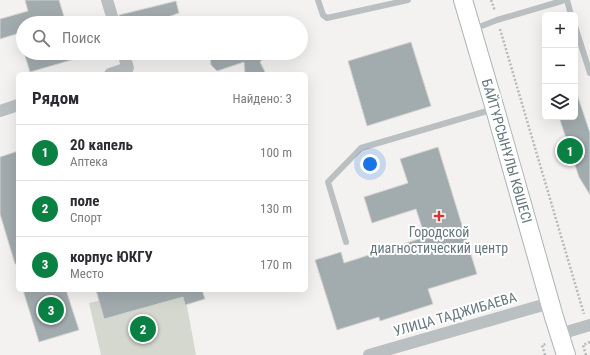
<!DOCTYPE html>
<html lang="ru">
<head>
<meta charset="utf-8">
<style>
  :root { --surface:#fff; --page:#f7f7f7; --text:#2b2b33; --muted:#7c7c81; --line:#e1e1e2; --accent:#0b8043 }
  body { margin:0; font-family:"Roboto Condensed",sans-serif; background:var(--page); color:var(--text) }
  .controls { position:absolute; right:12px; top:12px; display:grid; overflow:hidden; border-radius:6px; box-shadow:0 4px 16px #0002 }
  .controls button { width:36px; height:36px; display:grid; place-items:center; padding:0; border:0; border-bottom:1px solid var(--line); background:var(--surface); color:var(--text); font:20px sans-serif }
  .you { position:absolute; left:370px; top:164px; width:14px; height:14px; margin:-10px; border:3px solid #fff; border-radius:50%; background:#1a73e8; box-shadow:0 0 0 6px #1a73e833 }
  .badge { display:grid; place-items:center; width:26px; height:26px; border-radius:50%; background:var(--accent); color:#fff; font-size:13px; font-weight:700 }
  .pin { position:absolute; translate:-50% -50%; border:2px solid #fff; box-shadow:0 1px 4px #0006 }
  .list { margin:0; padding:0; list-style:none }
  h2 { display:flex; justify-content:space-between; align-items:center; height:52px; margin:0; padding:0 16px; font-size:17px }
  h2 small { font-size:13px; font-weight:400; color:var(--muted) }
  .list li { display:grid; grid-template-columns:26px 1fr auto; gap:12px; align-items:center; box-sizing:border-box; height:56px; padding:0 16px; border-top:1px solid var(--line) }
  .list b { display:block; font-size:15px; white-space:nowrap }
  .list p { margin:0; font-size:13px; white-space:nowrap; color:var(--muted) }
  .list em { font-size:13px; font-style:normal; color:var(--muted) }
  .icon { flex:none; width:22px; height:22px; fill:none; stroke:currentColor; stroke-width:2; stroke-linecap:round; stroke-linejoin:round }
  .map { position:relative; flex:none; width:590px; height:355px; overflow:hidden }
  .search { position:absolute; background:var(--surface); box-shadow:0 4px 16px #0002; left:16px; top:16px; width:292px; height:44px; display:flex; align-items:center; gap:10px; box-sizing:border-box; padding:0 14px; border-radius:22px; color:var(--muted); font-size:15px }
  .panel { position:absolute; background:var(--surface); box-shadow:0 4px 16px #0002; left:16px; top:72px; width:292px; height:220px; border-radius:6px }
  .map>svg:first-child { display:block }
  .green { fill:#d4d8cf }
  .building { fill:#a2abae; stroke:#d4d4d2 }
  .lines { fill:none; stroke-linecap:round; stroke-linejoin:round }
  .secondary-casing { stroke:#adb3b5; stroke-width:20 }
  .path { stroke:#b6b9ba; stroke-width:2.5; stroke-dasharray:2 2; stroke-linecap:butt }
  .lane { stroke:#babfc1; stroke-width:6 }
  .street { stroke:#babfc1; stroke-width:12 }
  .secondary { stroke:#fff; stroke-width:18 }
  .poi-dot { fill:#ce3934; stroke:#fff; stroke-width:1.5 }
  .labels { text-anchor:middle; stroke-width:4; stroke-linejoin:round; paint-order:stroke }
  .street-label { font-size:14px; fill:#65777d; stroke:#fff }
  .poi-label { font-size:14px; fill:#65777d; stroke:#fff }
</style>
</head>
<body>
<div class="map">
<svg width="590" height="355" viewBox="0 0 590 355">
  <rect width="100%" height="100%" fill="#f3f2f0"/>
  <!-- green -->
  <polygon class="green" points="144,290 184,290 196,355 101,355 89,303"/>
  <!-- building -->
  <g class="building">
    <polygon points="25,0 59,0 65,20 53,23 23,23 23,32 0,39 0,19 28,11"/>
    <polygon points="176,1 179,13 168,17 170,23 121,23 119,15"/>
    <polygon points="411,42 431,106 367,126 348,61"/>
    <polygon points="24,53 85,53 85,56 30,72"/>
    <polygon points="214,53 268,53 260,62 266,74 245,74 244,62 217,71 211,65 210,57"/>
    <polygon points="575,94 577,94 590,133 590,195 579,177 559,117 575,117"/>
    <polygon points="438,147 477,274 428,289 433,304 380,321 379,317 337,330 315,260 341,252 344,263 425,237 416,209 372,223 364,197 408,183 400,159"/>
    <polygon points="18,151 18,264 15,264 0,214 0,157"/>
    <polygon points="23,290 66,290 79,330 39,342"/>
    <polygon points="96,290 202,290 205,299 185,305 183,297 104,319"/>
  </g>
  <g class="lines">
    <defs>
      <polyline id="secondary" points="463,0 495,109 554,317 566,355"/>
    </defs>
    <!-- secondary casing -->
    <use href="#secondary" class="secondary-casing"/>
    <!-- path -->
    <g class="path">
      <polyline points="491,0 495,11"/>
      <polyline points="500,29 584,314"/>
      <polyline points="545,355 542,345 546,344"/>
      <polyline points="586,355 583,345 590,342"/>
    </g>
    <!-- lane -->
    <g class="lane">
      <polyline points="318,0 323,15 327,18 408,0"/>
      <polyline points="567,0 571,15"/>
      <polyline points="575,26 590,73"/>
      <polyline points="474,29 497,20 565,0"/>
      <polyline points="346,242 328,182 361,148 494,109"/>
    </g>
    <!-- street -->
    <g class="street">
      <polyline points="107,0 114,23"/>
      <polyline points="110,74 128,68 123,53"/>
      <polyline points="0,111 18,105"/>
      <polyline points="560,334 590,325"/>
      <polyline points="369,355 550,303"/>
    </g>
    <!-- secondary -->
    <use href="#secondary" class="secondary"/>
  </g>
  <!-- markers -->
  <path class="poi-dot" d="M437 210h4v4h4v4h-4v4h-4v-4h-4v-4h4z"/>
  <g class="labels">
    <!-- street labels -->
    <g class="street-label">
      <text transform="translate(507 151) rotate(74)" y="5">БАЙТҰРСЫНҰЛЫ КӨШЕСІ</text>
      <text transform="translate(455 314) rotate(-16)" y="5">УЛИЦА ТАДЖИБАЕВА</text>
    </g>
    <!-- poi labels -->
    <g class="poi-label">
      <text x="439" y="237">Городской<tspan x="439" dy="16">диагностический центр</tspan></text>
    </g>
  </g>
</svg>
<div class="controls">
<button>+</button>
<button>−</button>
<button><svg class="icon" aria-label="layers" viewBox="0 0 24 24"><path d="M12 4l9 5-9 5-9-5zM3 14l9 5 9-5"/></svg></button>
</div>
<div class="you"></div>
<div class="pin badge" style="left:570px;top:151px">1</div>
<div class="pin badge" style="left:143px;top:329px">2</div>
<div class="pin badge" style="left:51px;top:310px">3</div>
<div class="search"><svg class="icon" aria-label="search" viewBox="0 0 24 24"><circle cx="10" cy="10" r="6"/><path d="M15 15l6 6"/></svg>Поиск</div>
<section class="panel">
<h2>Рядом<small>Найдено: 3</small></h2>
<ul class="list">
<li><span class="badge">1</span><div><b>20 капель</b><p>Аптека</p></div><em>100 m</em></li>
<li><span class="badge">2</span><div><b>поле</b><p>Спорт</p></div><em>130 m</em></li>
<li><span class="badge">3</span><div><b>корпус ЮКГУ</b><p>Место</p></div><em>170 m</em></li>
</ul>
</section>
</div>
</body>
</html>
